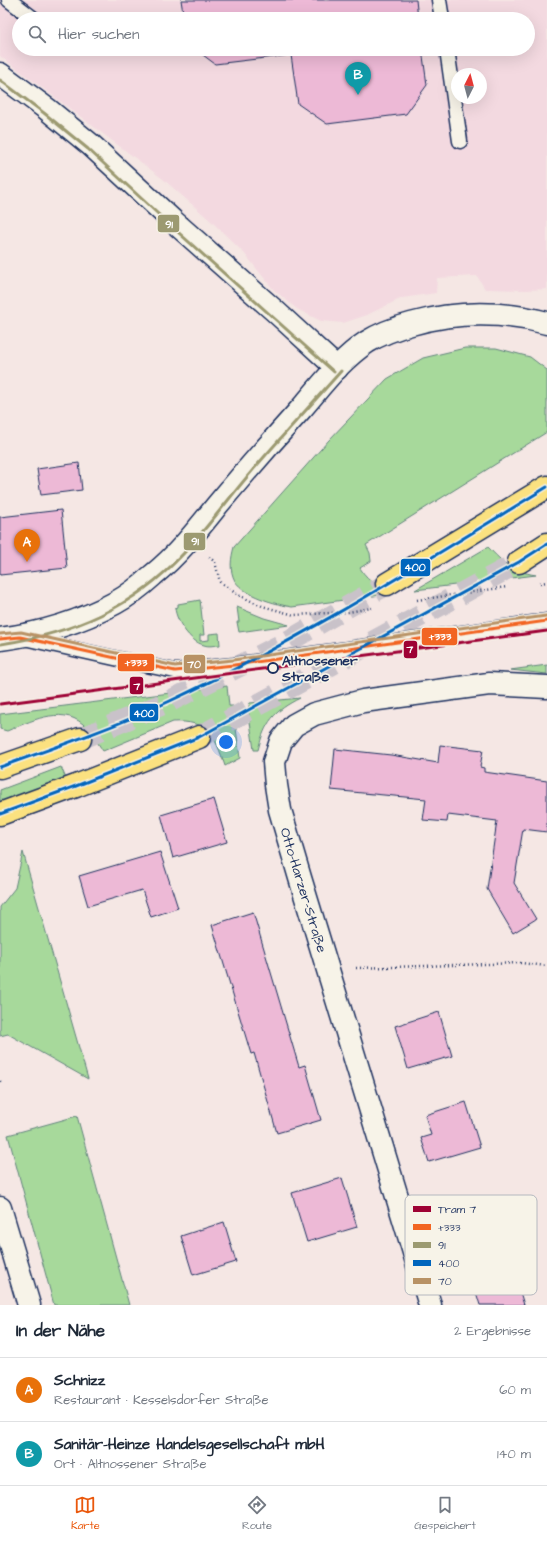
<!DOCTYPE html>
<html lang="de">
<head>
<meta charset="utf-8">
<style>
  :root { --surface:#fff; --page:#f6f6f7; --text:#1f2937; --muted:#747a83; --line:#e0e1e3; --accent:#ea580c }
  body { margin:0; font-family:"Architects Daughter",sans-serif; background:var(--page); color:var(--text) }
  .compass { position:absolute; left:451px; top:68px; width:36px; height:36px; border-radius:50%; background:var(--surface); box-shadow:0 4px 16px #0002; rotate:6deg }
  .you { position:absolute; left:226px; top:742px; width:14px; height:14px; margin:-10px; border:3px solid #fff; border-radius:50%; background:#1a73e8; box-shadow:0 0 0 6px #1a73e833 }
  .badge { display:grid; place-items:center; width:26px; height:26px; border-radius:50%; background:var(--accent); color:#fff; font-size:13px; font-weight:700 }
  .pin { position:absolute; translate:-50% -33px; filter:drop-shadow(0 1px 2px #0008) }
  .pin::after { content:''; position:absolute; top:21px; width:14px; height:12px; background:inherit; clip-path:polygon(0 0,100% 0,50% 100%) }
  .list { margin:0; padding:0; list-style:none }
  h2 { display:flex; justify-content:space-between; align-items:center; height:52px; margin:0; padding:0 16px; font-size:17px }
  h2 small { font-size:13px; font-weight:400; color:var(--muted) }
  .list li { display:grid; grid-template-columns:26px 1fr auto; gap:12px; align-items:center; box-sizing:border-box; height:64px; padding:0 16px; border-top:1px solid var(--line) }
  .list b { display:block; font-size:15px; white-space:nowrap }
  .list p { margin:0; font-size:13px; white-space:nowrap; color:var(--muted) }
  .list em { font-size:13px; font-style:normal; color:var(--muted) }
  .icon { flex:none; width:22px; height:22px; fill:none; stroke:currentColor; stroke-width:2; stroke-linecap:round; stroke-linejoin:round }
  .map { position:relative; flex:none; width:547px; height:1305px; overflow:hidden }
  .search { position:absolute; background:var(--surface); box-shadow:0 4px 16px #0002; left:12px; right:12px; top:12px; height:44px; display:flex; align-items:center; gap:10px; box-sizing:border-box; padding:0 14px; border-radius:22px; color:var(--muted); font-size:15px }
  .sheet { height:180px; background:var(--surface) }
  nav { display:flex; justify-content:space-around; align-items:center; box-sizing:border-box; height:56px; border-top:1px solid var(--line); background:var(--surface); font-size:11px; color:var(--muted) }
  nav a { display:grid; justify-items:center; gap:2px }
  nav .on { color:var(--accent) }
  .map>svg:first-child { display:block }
  .built { fill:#f3d9e0; fill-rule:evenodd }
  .green { fill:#a7d99b; stroke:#61847c }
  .building { fill:#edb9d6; stroke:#1b2f5e }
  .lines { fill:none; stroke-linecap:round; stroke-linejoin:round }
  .highway-tunnel { stroke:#c9c2c9; stroke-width:22; stroke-dasharray:22 11; stroke-linecap:butt }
  .lane-casing { stroke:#1b2f5e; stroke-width:17 }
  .street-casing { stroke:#1b2f5e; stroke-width:25 }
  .secondary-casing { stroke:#1b2f5e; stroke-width:25 }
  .highway-casing { stroke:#1b2f5e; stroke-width:25 }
  .path { stroke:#1b2f5e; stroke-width:2.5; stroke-dasharray:1 3; stroke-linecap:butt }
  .lane { stroke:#f7f3e8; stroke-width:14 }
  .street { stroke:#f7f3e8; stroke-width:22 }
  .secondary { stroke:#f7f3e8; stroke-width:22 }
  .highway { stroke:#fbe180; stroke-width:22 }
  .bus-1-casing { stroke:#f7f3e8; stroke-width:6 }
  .bus-2-casing { stroke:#f7f3e8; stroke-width:6 }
  .bus-3-casing { stroke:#f7f3e8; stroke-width:6 }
  .bus-4-casing { stroke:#f7f3e8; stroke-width:6 }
  .bus-1 { stroke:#f26522; stroke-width:3 }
  .bus-2 { stroke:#9c9a71; stroke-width:3 }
  .bus-3 { stroke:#0065bd; stroke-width:3 }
  .bus-4 { stroke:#b89265; stroke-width:3 }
  .tram-1-casing { stroke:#f7f3e8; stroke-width:6 }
  .tram-1 { stroke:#9e0234; stroke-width:3 }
  .stop-dot { fill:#f7f3e8; stroke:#1b2f5e; stroke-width:2 }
  .labels { text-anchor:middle; stroke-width:3.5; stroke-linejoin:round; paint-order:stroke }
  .stop-label { font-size:14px; font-weight:bold; fill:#1b2f5e; stroke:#f7f3e8; text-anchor:start }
  .street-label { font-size:14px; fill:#1b2f5e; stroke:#f7f3e8 }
  .key { fill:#f7f3e8; stroke:#b5b8bf; stroke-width:1 }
  .key-label { font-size:11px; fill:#1b2f5e }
  .line-badge { stroke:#f7f3e8; stroke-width:1.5 }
  .badge-label { font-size:11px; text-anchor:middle; font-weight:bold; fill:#fff }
</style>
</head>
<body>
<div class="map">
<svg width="547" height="1305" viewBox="0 0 547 1305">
  <rect width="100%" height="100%" fill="#f5e7e4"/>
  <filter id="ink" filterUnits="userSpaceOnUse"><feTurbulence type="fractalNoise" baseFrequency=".025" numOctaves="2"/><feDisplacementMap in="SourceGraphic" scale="8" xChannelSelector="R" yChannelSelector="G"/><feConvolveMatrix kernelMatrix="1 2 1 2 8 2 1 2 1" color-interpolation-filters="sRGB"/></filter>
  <g filter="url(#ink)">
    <!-- built -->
    <path class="built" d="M 0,0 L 547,0 L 547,289 L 526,290 L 485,289 L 477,276 L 437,278 L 436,293 L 402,298 L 367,315 L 343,323 L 321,321 L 297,309 L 273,289 L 244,253 L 211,221 L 163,179 L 0,56 ZM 19,19 L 528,19 L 528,49 L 19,49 ZM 457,74 L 481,74 L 481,98 L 457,98 Z"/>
    <!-- green -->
    <g class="green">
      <path d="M 465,348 L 496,348 L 530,357 L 547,370 L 547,432 L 366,545 L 370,553 L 371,561 L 360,568 C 369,583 381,587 396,593 L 292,607 C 275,604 245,596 235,581 C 229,570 231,558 234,547 L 329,440 L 387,379 L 423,358 Z"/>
      <path d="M 488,547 C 504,564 512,571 536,575 L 415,590 Z"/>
      <path d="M 200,600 L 204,635 L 200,635 L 200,641 L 209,640 L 209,634 L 219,633 L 220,645 C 215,645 209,647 204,645 C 190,642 176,621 175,608 L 178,607 L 178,604 Z"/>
      <polygon points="237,607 264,618 289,625 239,632 237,622 239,622"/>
      <polygon points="547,665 547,674 510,670"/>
      <path d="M 227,686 L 229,706 L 233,706 L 240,758 L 225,766 C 215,735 207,720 173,722 L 103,751 C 97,742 91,731 83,724 C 60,705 29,722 7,731 L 0,729 L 0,714 Z"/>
      <path d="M 300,698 C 274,711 265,722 258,750 L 254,750 L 248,708 L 250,703 Z"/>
      <polygon points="61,767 67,781 0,805 0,790"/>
      <polygon points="23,852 88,1079 8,1034 0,1036 0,907 15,888"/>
      <polygon points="77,1116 129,1305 54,1305 8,1135"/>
    </g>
    <!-- building -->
    <g class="building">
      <polygon points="181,0 416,0 418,19 184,19"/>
      <polygon points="195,49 422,49 427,85 406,114 327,124 298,104 291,55 215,64"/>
      <polygon points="79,463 82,490 41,495 37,469"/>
      <polygon points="61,510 67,568 0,575 0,517"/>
      <polygon points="440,745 483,750 480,767 484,768 484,772 547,781 547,832 523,829 514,883 536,919 513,933 487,889 497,821 448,815 447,822 423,820 426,799 331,790 335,749 391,755 438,763"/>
      <polygon points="214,799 227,842 173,858 161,815"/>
      <polygon points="160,852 178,908 151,917 142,890 88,906 79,876"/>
      <polygon points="253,912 299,1067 305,1065 321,1120 277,1133 254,1053 251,1054 212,925"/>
      <polygon points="439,1012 452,1056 408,1069 395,1026"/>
      <polygon points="466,1102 480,1147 429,1162 421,1138 431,1135 425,1115"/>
      <polygon points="342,1178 357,1227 307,1242 292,1193"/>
      <polygon points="495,1198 507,1239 504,1240 524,1305 480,1305 458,1234 459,1233 452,1211"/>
      <polygon points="224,1222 236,1262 193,1275 181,1236"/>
    </g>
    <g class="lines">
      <!-- highway-tunnel -->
      <g class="highway-tunnel">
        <polyline points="199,737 519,562"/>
        <polyline points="80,739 170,701 287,642 387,584"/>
      </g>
      <defs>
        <g id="lane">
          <polyline points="9,0 34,19"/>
          <polyline points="439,0 442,19"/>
          <polyline points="447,49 460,141"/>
          <polyline points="24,638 146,665 175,671 234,665 547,621"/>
        </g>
        <g id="street">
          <polyline points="0,1208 29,1305"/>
          <polyline points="430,1305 300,878 280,810 276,785 274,762 281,741 294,725 314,714 363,701 489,684 547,687"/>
        </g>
        <g id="secondary">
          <polyline points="0,74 47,109 91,145 173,221 276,312 337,368"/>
          <path d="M 0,639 C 39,634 80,622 115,603 C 128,596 142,585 153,575 C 178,555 199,528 219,503 C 246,471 273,440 301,409 C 321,386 341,359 367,342 C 380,334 396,328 411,324 C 457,311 501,311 547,323"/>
        </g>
        <g id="highway">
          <polyline points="519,562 547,544"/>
          <polyline points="387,584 547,487"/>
          <polyline points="0,767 80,739"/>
          <polyline points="0,814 76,786 199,737"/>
        </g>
      </defs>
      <!-- lane casing -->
      <use href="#lane" class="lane-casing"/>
      <!-- street casing -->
      <use href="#street" class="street-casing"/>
      <!-- secondary casing -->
      <use href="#secondary" class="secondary-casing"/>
      <!-- highway casing -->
      <use href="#highway" class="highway-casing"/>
      <!-- path -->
      <g class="path">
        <polyline points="209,557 215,562 220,582 238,595 262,606 294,615 348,612 372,608"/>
        <polyline points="540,583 547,582"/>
        <polyline points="417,600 507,587"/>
        <polyline points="356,968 521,963 547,966"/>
        <polyline points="0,1081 1,1083"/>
      </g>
      <!-- lane -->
      <use href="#lane" class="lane"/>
      <!-- street -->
      <use href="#street" class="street"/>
      <!-- secondary -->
      <use href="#secondary" class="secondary"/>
      <!-- highway -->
      <use href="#highway" class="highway"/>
      <defs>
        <polyline id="bus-1" points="0,639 20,637 175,671 234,665 547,621"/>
        <g id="bus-2">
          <polyline points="0,80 44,113 88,149 170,225 334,372"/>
          <path d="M 1,644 C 74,633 133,608 184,553 C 208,527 229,498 252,471 C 281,437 311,405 341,371"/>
        </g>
        <g id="bus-3">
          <path d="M 0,767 C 57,747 115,727 170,701 C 301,640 424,562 547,487"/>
          <polyline points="0,814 76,786 199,737 519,562 547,544"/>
        </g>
        <polyline id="bus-4" points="0,634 21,632 175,666 233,660 546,616"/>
      </defs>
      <!-- bus-1 casing -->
      <use href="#bus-1" class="bus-1-casing"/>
      <!-- bus-2 casing -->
      <use href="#bus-2" class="bus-2-casing"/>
      <!-- bus-3 casing -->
      <use href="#bus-3" class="bus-3-casing"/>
      <!-- bus-4 casing -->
      <use href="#bus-4" class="bus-4-casing"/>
      <!-- bus-1 -->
      <use href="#bus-1" class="bus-1"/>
      <!-- bus-2 -->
      <use href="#bus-2" class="bus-2"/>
      <!-- bus-3 -->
      <use href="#bus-3" class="bus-3"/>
      <!-- bus-4 -->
      <use href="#bus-4" class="bus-4"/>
      <defs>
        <polyline id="tram-1" points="0,704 547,631"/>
      </defs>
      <!-- tram-1 casing -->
      <use href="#tram-1" class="tram-1-casing"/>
      <!-- tram-1 -->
      <use href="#tram-1" class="tram-1"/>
    </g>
  </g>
  <!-- markers -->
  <circle class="stop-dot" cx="273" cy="668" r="5"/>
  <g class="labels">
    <!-- stop labels -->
    <g class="stop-label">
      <text x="282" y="665">Altnossener<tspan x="282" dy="16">Straße</tspan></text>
    </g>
    <!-- street labels -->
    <g class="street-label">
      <text transform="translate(304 890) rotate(73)" y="5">Otto-Harzer-Straße</text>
    </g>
  </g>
  <!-- legend -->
  <rect x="405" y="1195" width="132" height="100" rx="6" class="key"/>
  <rect x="413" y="1206" width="18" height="6" fill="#9e0234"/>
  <rect x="413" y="1224" width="18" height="6" fill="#f26522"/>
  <rect x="413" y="1242" width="18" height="6" fill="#9c9a71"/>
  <rect x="413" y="1260" width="18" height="6" fill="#0065bd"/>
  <rect x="413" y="1278" width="18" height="6" fill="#b89265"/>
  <g class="key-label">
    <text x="438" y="1213">Tram 7</text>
    <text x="438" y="1231">+333</text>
    <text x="438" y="1249">91</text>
    <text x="438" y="1267">400</text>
    <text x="438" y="1285">70</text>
  </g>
  <g class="line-badge">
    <rect x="157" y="214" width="23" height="19" rx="4" fill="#9c9a71"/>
    <rect x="183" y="532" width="23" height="19" rx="4" fill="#9c9a71"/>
    <rect x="400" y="558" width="31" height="19" rx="4" fill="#0065bd"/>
    <rect x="421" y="627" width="37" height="19" rx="4" fill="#f26522"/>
    <rect x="403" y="640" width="15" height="19" rx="4" fill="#9e0234"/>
    <rect x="117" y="653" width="38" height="19" rx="4" fill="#f26522"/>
    <rect x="183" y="654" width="23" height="20" rx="4" fill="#b89265"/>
    <rect x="129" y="676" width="15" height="19" rx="4" fill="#9e0234"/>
    <rect x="129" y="703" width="30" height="19" rx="4" fill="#0065bd"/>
  </g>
  <g class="badge-label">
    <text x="169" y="228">91</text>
    <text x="195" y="545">91</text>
    <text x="415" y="571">400</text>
    <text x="440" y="640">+333</text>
    <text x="410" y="653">7</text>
    <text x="136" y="666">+333</text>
    <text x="194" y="668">70</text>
    <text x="137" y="690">7</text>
    <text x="144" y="717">400</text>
  </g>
</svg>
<svg class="compass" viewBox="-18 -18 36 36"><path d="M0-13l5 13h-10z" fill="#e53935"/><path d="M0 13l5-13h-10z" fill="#747a83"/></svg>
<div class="you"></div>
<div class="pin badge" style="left:27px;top:562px;background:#e8710a">A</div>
<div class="pin badge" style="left:358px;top:95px;background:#0f9aa8">B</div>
<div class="search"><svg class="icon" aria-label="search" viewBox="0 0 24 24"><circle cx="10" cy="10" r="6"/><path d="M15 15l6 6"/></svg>Hier suchen</div>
</div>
<section class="sheet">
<h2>In der Nähe<small>2 Ergebnisse</small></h2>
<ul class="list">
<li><span class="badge" style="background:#e8710a">A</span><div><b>Schnizz</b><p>Restaurant · Kesselsdorfer Straße</p></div><em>60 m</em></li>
<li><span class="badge" style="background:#0f9aa8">B</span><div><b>Sanitär-Heinze Handelsgesellschaft mbH</b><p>Ort · Altnossener Straße</p></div><em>140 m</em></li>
</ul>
</section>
<nav>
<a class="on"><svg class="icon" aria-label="map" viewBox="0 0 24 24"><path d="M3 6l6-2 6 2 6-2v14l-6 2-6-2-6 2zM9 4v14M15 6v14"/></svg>Karte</a>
<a><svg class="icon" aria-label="directions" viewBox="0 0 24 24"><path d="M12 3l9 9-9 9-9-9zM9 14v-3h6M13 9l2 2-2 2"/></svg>Route</a>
<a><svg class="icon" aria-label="saved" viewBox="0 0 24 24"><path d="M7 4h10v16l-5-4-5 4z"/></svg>Gespeichert</a>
</nav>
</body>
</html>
